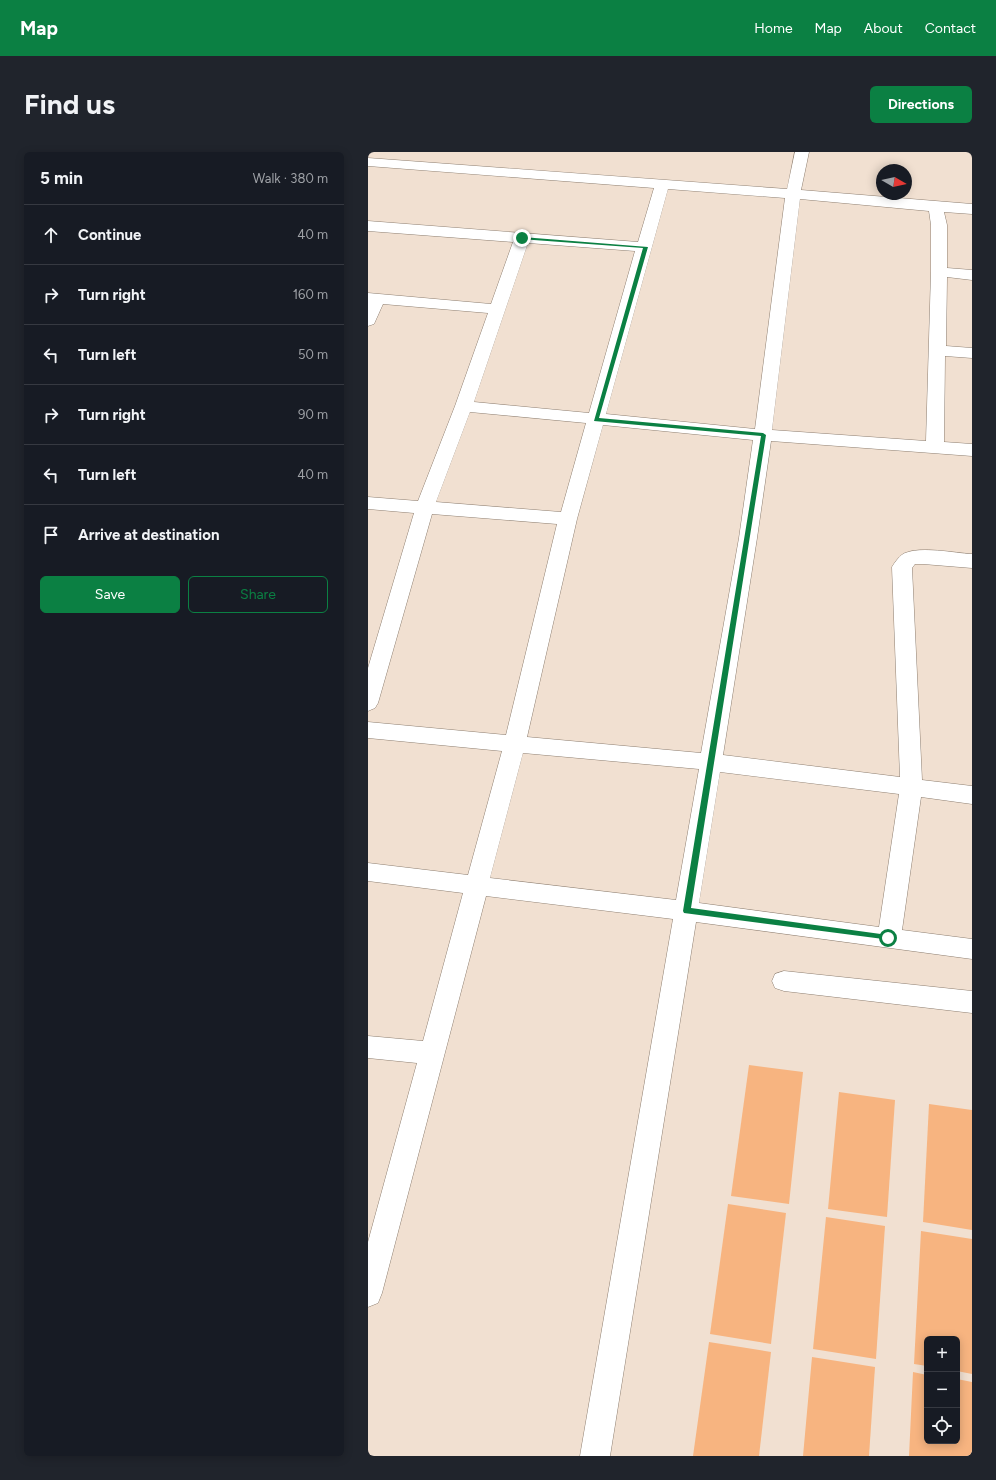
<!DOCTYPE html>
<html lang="en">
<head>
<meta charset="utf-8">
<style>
  :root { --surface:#171b24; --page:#20242c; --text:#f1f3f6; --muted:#9ea1a6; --line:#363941; --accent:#0b8043 }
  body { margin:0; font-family:Figtree,sans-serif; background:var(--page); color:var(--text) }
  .controls { position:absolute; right:12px; bottom:12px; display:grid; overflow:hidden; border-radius:6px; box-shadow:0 2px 10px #0003 }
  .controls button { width:36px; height:36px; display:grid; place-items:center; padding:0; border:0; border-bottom:1px solid var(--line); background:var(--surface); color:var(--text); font:20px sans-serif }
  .compass { position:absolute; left:508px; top:12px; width:36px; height:36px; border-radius:50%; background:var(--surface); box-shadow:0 2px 10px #0003; rotate:99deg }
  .stop { position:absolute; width:12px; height:12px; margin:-9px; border:3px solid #0b8043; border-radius:50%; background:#fff }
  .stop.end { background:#0b8043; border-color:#fff; box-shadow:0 1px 4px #0008 }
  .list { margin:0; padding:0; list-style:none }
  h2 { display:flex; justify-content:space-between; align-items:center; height:52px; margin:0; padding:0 16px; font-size:17px }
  h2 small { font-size:13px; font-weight:400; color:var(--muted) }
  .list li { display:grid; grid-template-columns:26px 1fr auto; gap:12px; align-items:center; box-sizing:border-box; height:60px; padding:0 16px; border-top:1px solid var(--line) }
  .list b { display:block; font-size:15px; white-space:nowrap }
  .list em { font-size:13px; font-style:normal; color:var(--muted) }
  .actions { display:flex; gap:8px; padding:12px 16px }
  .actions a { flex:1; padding:9px 0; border:1px solid var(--accent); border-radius:6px; text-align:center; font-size:14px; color:var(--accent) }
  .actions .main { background:var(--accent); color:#fff }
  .icon { flex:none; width:22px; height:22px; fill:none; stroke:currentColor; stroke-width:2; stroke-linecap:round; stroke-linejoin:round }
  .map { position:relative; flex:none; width:604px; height:1304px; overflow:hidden; border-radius:6px }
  header { display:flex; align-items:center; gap:24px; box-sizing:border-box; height:56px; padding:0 20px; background:var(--accent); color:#fff }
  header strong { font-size:19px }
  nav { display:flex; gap:22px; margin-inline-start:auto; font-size:14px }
  .intro { display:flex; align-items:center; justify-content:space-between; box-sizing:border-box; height:96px; padding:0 24px }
  h1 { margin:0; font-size:28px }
  .button { padding:10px 18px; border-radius:6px; background:var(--accent); color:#fff; font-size:14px; font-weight:700 }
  main { display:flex; gap:24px; padding:0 24px }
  aside { flex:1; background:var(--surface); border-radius:6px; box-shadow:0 2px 10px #0003 }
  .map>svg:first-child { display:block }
  .building { fill:#f7b480 }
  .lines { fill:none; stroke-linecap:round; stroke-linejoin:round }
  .minor-casing { stroke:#8e7f71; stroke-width:1 }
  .minor { fill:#fff; fill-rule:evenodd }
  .route { fill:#0b8043 }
</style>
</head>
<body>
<header>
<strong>Map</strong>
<nav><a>Home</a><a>Map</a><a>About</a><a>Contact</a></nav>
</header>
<div class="intro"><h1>Find us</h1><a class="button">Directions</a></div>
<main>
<aside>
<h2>5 min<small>Walk · 380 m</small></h2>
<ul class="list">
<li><svg class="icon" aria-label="ahead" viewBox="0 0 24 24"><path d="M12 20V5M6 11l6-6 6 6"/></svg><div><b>Continue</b></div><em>40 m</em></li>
<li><svg class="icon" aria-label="right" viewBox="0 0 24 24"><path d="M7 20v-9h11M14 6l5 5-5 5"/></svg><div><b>Turn right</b></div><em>160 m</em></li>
<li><svg class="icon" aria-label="left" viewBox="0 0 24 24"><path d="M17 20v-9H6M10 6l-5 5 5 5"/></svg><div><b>Turn left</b></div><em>50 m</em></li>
<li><svg class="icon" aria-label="right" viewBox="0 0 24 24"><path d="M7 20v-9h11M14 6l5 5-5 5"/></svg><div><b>Turn right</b></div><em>90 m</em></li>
<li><svg class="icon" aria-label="left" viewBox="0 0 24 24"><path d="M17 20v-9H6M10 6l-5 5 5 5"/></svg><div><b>Turn left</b></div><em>40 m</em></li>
<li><svg class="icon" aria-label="arrive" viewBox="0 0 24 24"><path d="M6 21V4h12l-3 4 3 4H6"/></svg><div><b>Arrive at destination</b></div></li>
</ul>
<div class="actions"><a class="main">Save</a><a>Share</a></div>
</aside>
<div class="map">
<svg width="604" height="1304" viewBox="0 0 604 1304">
  <rect width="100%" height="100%" fill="#f1e0d1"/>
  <!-- building -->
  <g class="building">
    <polygon points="381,913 435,920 421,1052 363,1044"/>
    <polygon points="471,940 527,948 519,1065 460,1057"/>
    <polygon points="561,952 604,958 604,1078 555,1070"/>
    <polygon points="360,1052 418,1061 403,1192 342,1182"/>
    <polygon points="458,1065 517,1074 508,1207 445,1197"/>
    <polygon points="553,1079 604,1087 604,1222 589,1219 589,1187 559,1187 559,1214 546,1212"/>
    <polygon points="341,1190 403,1200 391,1304 325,1304"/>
    <polygon points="444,1205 507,1215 501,1304 435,1304"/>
    <polygon points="545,1220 559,1223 559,1289 589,1289 589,1227 604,1230 604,1304 541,1304"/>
  </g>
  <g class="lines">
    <defs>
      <g id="minor">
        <path d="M 427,0 L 441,0 L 433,38 L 604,52 L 604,62 L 576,60 L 579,73 L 579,116 L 604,118 L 604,128 L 579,125 L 578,194 L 604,196 L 604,206 L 577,204 L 576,290 L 604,292 L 604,304 L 403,289 L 389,386 L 355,603 L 532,625 L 524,415 C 527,410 532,403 537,401 C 553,394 586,401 604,402 L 604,416 L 555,412 L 547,412 L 544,416 L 554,628 L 604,634 L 604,652 L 553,645 L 534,778 L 604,787 L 604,807 L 328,770 L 242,1304 L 212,1304 L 305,767 L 118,744 L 14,1141 L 10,1151 L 0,1155 L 0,1090 L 49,911 L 0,906 L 0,884 L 55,889 L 95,741 L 0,729 L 0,711 L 100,723 L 134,599 L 0,586 L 0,570 L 138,583 L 189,372 L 64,362 L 10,551 L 7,556 L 0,559 L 0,516 L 46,361 L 0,357 L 0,345 L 50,349 L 87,254 L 120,161 L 15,152 L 6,172 L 0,174 L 0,141 L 123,152 L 145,90 L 0,79 L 0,69 L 270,90 L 286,36 L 0,14 L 0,6 L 419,37 ZM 300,37 L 417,46 L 387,277 L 238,262 ZM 432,47 L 561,59 L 563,73 L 563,120 L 558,289 L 404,278 ZM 160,91 L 267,99 L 221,261 L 106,250 ZM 102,260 L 218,271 L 193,360 L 68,350 ZM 235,273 L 385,288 L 371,386 L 333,601 L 159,585 L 209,367 ZM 155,601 L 331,617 L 308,748 L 122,726 ZM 352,620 L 531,642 L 511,775 L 331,751 Z"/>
        <polygon points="416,819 604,839 604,861 416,839 407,836 404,829 407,822"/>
      </g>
    </defs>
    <!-- minor casing -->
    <use href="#minor" class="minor-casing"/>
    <!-- minor -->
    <use href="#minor" class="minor"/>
  </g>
  <!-- route -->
  <polygon class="route" points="154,85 280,95 231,266 395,281 398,283 323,756 520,783 523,784 523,788 316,761 315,759 393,284 226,269 275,96 152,87"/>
</svg>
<div class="controls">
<button>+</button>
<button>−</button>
<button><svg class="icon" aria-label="locate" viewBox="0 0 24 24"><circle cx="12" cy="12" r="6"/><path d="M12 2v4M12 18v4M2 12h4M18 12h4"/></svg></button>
</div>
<svg class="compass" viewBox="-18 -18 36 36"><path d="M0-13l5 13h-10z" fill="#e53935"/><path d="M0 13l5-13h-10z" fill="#9ea1a6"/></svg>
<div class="stop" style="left:520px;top:786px"></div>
<div class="stop end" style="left:154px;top:86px"></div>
</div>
</main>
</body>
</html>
